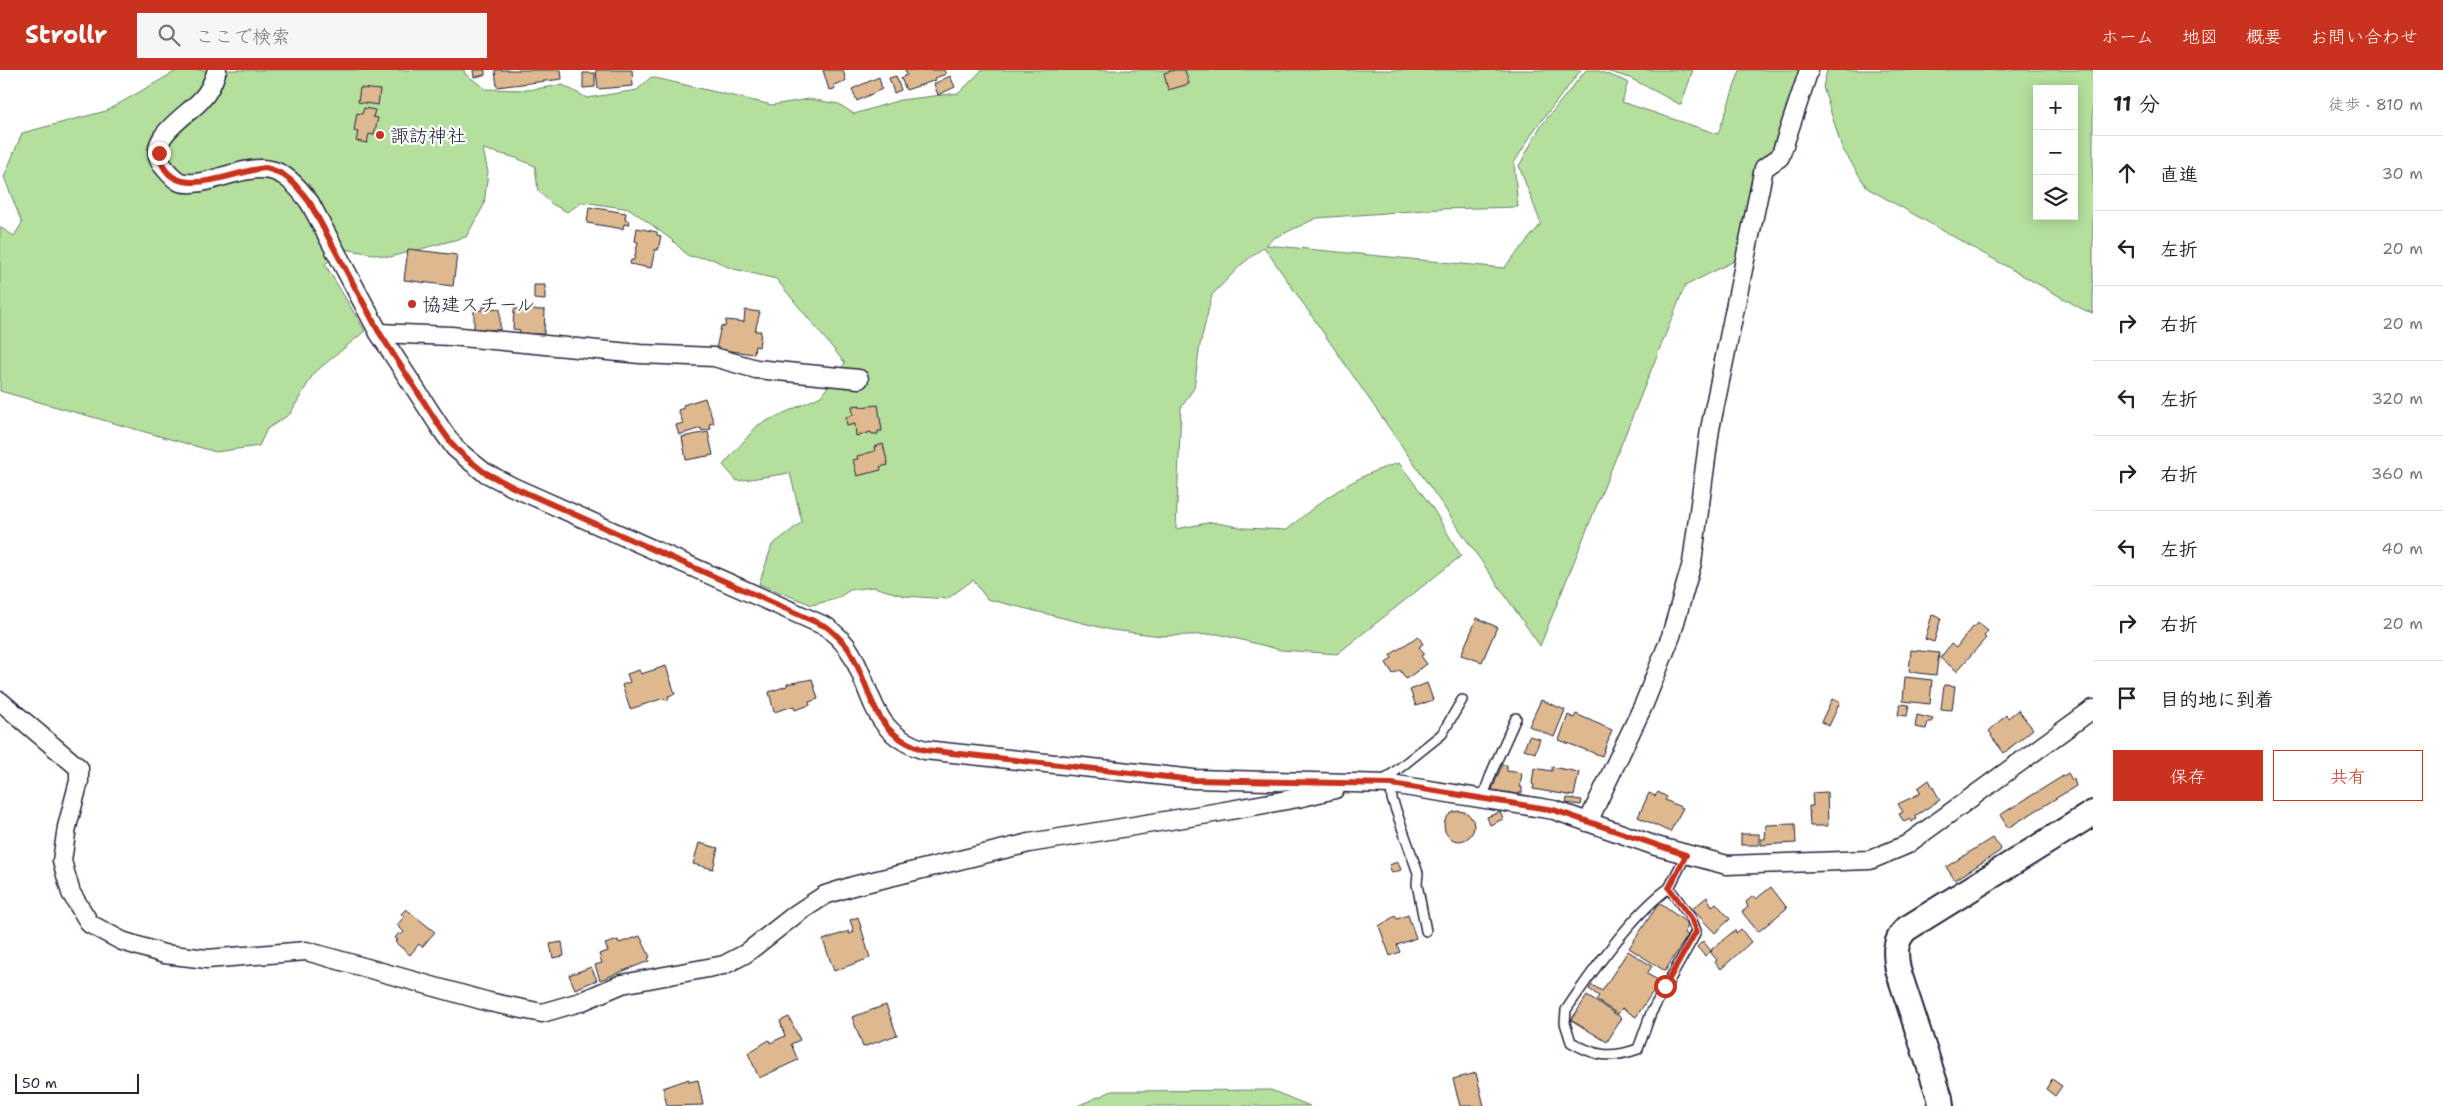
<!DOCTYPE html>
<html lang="ja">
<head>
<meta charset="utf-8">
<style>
  :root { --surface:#fff; --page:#f6f6f6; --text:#222; --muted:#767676; --line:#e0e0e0; --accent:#c8321e }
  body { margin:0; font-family:"Shantell Sans","Klee One",sans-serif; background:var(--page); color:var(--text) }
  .controls { position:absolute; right:15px; top:15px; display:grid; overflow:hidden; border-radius:0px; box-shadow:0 2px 12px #0003 }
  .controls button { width:45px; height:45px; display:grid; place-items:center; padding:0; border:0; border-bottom:1px solid var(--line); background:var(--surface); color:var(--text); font:25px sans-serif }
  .scale { position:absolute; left:15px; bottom:12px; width:124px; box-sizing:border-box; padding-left:5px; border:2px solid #22223b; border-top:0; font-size:14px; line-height:18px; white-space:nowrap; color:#22223b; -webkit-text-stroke:4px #fff; paint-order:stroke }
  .stop { position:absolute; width:15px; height:15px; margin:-11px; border:4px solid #c8321e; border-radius:50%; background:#fff }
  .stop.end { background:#c8321e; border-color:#fff; box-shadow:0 1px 5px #0008 }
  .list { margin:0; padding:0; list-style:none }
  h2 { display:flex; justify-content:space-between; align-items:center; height:65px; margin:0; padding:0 20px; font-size:21px }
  h2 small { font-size:16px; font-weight:400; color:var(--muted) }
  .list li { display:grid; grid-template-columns:32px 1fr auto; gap:15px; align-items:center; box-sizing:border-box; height:75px; padding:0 20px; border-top:1px solid var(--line) }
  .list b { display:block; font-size:19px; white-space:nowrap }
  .list em { font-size:16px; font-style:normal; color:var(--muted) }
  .actions { display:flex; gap:10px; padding:15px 20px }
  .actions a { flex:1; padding:11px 0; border:1px solid var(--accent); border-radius:0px; text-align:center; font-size:18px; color:var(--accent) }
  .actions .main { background:var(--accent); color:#fff }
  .icon { flex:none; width:28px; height:28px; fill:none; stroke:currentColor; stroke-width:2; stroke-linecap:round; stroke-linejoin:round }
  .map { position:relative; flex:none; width:2093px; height:1036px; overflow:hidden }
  header { display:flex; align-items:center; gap:30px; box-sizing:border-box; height:70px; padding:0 25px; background:var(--accent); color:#fff }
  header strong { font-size:24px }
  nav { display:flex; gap:28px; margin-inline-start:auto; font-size:18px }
  .search { width:350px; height:45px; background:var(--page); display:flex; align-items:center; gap:12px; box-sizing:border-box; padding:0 18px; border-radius:0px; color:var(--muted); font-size:19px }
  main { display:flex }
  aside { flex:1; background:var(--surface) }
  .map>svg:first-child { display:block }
  .green { fill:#b4df9c; stroke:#6b806c; fill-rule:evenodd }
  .building { fill:#deb88f; stroke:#22223b }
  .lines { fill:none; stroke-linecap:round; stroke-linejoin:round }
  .lane-casing { stroke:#22223b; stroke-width:12 }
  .street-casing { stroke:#22223b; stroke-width:21 }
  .secondary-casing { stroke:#22223b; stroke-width:28 }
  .lane { stroke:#fff; stroke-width:9 }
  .street { stroke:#fff; stroke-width:18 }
  .secondary { stroke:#fff; stroke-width:24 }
  .route { stroke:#c8321e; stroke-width:6 }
  .poi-dot { fill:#c8321e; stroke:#fff; stroke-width:2 }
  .labels { text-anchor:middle; stroke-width:4.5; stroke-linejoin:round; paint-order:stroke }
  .poi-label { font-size:19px; fill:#22223b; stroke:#fff; text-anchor:start }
</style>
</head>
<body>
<header>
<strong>Strollr</strong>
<div class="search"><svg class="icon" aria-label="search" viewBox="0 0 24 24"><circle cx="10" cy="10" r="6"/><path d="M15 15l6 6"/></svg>ここで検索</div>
<nav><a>ホーム</a><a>地図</a><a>概要</a><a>お問い合わせ</a></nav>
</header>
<main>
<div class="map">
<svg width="2093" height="1036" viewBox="0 0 2093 1036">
  <rect width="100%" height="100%" fill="#fff"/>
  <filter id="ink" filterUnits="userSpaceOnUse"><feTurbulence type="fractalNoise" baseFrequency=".02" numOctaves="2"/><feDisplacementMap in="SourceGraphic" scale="10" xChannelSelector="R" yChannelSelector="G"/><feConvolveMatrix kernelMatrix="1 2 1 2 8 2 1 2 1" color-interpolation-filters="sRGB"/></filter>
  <g filter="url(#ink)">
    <!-- green -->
    <g class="green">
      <path d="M 178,0 L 464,0 L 465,4 L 486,19 L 527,20 L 563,15 L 587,28 L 637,20 L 651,7 L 772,35 L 809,29 L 839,34 L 854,44 L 900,30 L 959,23 L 982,0 L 1581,0 L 1535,59 L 1514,93 L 1518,137 L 1440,139 L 1317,148 L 1274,168 L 1266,175 L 1504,198 L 1541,154 L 1519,96 L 1540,57 L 1586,0 L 1596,0 L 1628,12 L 1622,32 L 1718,64 L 1740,0 L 1803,0 L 1778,77 C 1771,81 1765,84 1760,91 C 1750,104 1741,169 1738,189 L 1685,216 L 1540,576 L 1264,177 L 1242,194 L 1212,225 L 1200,275 L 1194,318 L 1181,338 L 1176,459 L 1212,452 L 1244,458 L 1287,460 C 1319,431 1357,404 1399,393 L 1432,437 L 1461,486 L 1337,584 L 1281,580 L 1218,564 L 1162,566 L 1111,560 L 987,529 L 973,510 L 947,529 L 905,526 L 873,517 L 850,520 L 836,529 L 812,535 L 759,514 L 772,475 L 802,452 L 790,403 L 737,411 L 723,395 L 758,355 L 821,326 L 845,293 L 776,209 L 730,198 L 712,189 L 688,186 L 672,170 L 630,139 L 583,132 L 567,142 L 552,134 L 538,121 L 535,96 L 516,88 L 483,79 L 488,102 L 484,135 L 466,167 L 390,187 L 344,179 L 325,194 L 365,261 L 314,303 L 290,344 L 267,359 L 259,376 L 216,382 L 0,321 L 0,157 L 14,166 L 22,153 L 4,107 L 22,63 L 106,41 Z"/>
      <polygon points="1603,0 1693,0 1681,35 1630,8"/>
      <path d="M 1827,0 L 2093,0 L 2093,243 L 2084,240 L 1867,118 L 1842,78 L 1823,17 ZM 2037,19 L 2074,19 L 2074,146 L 2037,146 Z"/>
      <polygon points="1271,1020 1310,1036 1077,1036 1112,1021"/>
    </g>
    <!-- building -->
    <g class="building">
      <polygon points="473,0 485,0 485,5 474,7"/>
      <polygon points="495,0 561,0 562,9 497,17"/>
      <polygon points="596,0 632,0 633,16 598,19"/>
      <polygon points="823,0 843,0 846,11 834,15 835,19 829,20"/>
      <polygon points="905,0 944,0 946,4 935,8 936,10 906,20 901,8 907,5"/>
      <polygon points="1175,0 1185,0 1189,14 1168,20 1164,3"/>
      <polygon points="583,3 595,3 595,17 583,18"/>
      <polygon points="896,6 901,20 894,23 889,8"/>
      <polygon points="950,6 955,17 938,25 934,14"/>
      <polygon points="879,7 882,19 857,31 852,19"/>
      <polygon points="360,18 380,20 378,35 358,32"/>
      <polygon points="364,38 375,40 373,47 378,48 374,65 369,64 367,73 356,71 358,62 354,61 357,43 362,44"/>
      <polygon points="589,137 626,143 625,150 630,151 629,155 624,154 623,159 587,153"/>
      <polygon points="637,158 657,162 657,165 661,166 658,180 655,179 651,198 630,194 631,190 634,190 638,172 635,171"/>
      <polygon points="408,179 457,185 453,216 404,210"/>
      <polygon points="534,215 545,215 545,230 534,229"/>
      <polygon points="482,237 500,239 500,260 474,260 474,241 482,240"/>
      <polygon points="514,239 545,240 544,264 519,264 520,260 513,259"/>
      <polygon points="745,240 760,242 755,261 761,261 759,277 755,276 754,284 716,279 721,256 725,257 726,250 744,252"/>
      <polygon points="705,328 714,353 709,354 711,359 702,361 701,358 679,365 676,355 683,353 678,340 684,338 683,335"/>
      <polygon points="860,335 860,337 878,335 882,361 878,361 878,364 872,364 871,362 856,366 855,354 847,356 846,347 853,345 852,336"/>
      <polygon points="708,362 713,385 686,390 682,367"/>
      <polygon points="883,374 888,395 880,397 881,400 857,406 853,390 858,389 857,386 875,381 874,377"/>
      <polygon points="1932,545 1941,548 1934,572 1925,569"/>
      <polygon points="1477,548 1497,557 1482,592 1461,585"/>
      <polygon points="1978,553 1988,561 1984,566 1986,568 1957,601 1940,588 1951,574 1956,578 1972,557 1974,558"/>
      <polygon points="1418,566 1423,574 1419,577 1424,584 1421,586 1427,594 1406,609 1400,600 1393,604 1386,593 1392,588 1390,585"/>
      <polygon points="1911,580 1939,583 1936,605 1909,602"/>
      <polygon points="666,596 675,624 668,626 669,629 665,630 664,628 630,639 622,615 630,612 627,604 639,600 641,604"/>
      <polygon points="1905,607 1932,610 1930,634 1903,631"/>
      <polygon points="812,609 818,629 809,632 810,635 795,640 794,636 774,642 769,622 787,616 787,614"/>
      <polygon points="1427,613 1433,630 1416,636 1410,620"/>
      <polygon points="1944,615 1955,616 1952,640 1941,639"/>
      <polygon points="1832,629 1840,632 1829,656 1821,652"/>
      <polygon points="1541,630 1565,640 1554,667 1529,656"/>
      <polygon points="1900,634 1909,635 1907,646 1898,645"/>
      <polygon points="2018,640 2033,659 2004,683 1991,666 1992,665 1989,661 2006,645 2008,648"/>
      <polygon points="1576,644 1612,660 1602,686 1559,670 1568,645 1574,648"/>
      <polygon points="1917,645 1933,649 1932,652 1928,652 1926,659 1915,657"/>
      <polygon points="1529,666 1540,669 1535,683 1524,679"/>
      <polygon points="1502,695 1507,695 1507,701 1522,703 1520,717 1522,717 1522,723 1519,723 1518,726 1491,722"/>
      <polygon points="1552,697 1579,702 1574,726 1533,719 1534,715 1532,714 1534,698 1552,701"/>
      <polygon points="2068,703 2072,710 2074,709 2076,716 2008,758 2000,745"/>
      <polygon points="1929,710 1940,730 1915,746 1916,749 1912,752 1910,749 1904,752 1899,744 1903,742 1898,734 1921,723 1918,718"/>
      <polygon points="1658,722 1667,727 1665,730 1683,738 1670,762 1638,747 1649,723 1655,726"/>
      <polygon points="1827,722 1828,756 1810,756 1809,736 1813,736 1812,723"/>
      <polygon points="1567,728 1582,730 1581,735 1566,733"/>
      <circle cx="1459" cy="756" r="15"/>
      <polygon points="1500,742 1503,749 1490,755 1487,747"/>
      <polygon points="1795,754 1796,773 1761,775 1761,769 1765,769 1766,755"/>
      <rect x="1741" y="764" width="18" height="11"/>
      <polygon points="1992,768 2001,778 2000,781 1955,810 1946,797"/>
      <polygon points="699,773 718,778 713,799 693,794"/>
      <polygon points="1398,792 1401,800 1392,803 1389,795"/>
      <polygon points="1771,817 1787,838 1758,862 1742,842 1748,837 1746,832 1753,826 1756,829"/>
      <polygon points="1707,827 1712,836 1716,833 1730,849 1715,863 1692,839"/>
      <polygon points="1659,833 1689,854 1684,863 1688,865 1665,901 1629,878"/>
      <polygon points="406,839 435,862 422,877 419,874 410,885 395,872 398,870 395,868 399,863 401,865 404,862 397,855 404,847 401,844"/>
      <polygon points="1408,845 1416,868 1397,875 1400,882 1390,886 1379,856 1395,846 1397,849"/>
      <polygon points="858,847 870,888 834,901 823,870 849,861 849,864 854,862 850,850"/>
      <polygon points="1741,859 1751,872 1721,899 1715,892 1717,890 1711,883 1712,879 1735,860 1736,863"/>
      <polygon points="640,866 650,887 648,888 649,891 600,910 595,895 602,893 599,884 608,881 605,874 618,870 619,873"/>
      <polygon points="1703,871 1711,881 1705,886 1697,877"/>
      <polygon points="562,872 564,886 553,888 550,874"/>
      <polygon points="1628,881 1652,896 1647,904 1660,911 1636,947 1622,938 1618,944 1596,930 1599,926 1589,919 1592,915 1602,921"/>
      <polygon points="591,897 597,910 575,919 569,905"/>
      <polygon points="1587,926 1622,948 1607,972 1571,950"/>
      <polygon points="886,935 897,965 863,977 852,947"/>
      <polygon points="789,947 800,970 791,974 798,990 759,1008 748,983 769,970 770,973 785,966 780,951"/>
      <polygon points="1476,1003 1484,1036 1460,1036 1453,1009"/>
      <polygon points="689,1009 689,1012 698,1010 703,1035 667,1036 663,1018"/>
      <polygon points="2052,1009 2062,1016 2055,1026 2046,1019"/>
    </g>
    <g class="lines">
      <defs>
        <g id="lane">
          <polyline points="1382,712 1442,664 1462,630"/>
          <polyline points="1391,714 1392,729 1418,803 1417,814 1426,861"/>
          <polyline points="1482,729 1493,699 1516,648"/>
          <path d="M 1669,818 C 1633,843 1591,903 1566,940 L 1565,953 L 1571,972 C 1595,986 1610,989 1638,979 L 1651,943 L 1692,870 L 1696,861 L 1691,848 L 1669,818 L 1686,785"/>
        </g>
        <g id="street">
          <path d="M 217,0 C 214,10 209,22 201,30 C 186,47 143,69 163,96 C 168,102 173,109 180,112 C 191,115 204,112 214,109 C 262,95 279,90 310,133 L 379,263 L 442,360 L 455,378 L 469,390 L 484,402 L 513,417 L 827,557 C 836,565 845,572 851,583 C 874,624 871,664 925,680 L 1194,709 L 1391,714 L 1554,740 L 1656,776 L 1727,795 L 1870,790 L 1906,775 L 2093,639"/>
          <polyline points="379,263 451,266 640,284 714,287 756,299 859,309"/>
          <polyline points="0,631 79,698 79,711 67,757 62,791 71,823 90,854 122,871 164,884 207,889 306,881 489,932 542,943 580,932 622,914 724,895 745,884 796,844 825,825 853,816 1029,773 1208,744 1298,728 1335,719"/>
          <polyline points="1588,752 1644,634 1671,566 1692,493 1710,359 1764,98 1780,87 1809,0"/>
        </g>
        <path id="secondary" d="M 1941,1036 L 1940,1028 L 1898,900 C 1895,883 1894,871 1906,859 L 2093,743"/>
      </defs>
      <!-- lane casing -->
      <use href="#lane" class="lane-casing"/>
      <!-- street casing -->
      <use href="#street" class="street-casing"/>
      <!-- secondary casing -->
      <use href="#secondary" class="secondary-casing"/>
      <!-- lane -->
      <use href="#lane" class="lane"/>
      <!-- street -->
      <use href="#street" class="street"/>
      <!-- secondary -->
      <use href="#secondary" class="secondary"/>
    </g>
  </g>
  <g class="lines" filter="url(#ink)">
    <!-- route -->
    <path class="route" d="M 159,83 C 168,136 232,101 265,98 C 287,102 297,116 310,133 L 379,262 L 442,360 L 455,378 L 469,390 L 484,402 L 513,417 L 827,557 C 836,565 845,572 851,583 C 874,624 871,664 925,680 L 1194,710 L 1392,714 L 1554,740 L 1686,785 L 1669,818 L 1691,848 L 1696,861 L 1665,916"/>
  </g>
  <!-- markers -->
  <g class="poi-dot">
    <circle cx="380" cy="65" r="5"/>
    <circle cx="412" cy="234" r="5"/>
  </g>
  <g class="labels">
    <!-- poi labels -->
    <g class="poi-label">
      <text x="390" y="72">諏訪神社</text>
      <text x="422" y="241">協建スチール</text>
    </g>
  </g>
</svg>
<div class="controls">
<button>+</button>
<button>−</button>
<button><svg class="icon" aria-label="layers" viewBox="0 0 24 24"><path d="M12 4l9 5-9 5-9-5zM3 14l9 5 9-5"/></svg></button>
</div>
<div class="scale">50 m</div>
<div class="stop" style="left:1665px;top:916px"></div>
<div class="stop end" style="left:159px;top:83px"></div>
</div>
<aside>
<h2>11 分<small>徒歩 · 810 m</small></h2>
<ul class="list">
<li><svg class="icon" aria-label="ahead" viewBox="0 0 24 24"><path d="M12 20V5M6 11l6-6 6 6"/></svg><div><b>直進</b></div><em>30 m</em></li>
<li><svg class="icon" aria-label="left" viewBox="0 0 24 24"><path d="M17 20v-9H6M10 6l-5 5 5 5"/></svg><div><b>左折</b></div><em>20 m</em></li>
<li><svg class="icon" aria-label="right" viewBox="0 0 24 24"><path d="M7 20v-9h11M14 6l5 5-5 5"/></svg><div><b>右折</b></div><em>20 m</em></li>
<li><svg class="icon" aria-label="left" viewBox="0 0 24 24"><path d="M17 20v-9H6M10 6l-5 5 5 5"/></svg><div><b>左折</b></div><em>320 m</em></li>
<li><svg class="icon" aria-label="right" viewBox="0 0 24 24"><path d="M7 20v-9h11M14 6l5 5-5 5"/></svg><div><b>右折</b></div><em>360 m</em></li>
<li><svg class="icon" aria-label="left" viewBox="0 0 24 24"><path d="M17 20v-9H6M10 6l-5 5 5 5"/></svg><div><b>左折</b></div><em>40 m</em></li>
<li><svg class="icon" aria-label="right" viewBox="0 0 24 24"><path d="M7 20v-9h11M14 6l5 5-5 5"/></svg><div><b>右折</b></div><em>20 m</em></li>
<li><svg class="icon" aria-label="arrive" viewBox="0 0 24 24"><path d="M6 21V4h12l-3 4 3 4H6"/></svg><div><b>目的地に到着</b></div></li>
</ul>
<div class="actions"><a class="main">保存</a><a>共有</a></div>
</aside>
</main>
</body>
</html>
